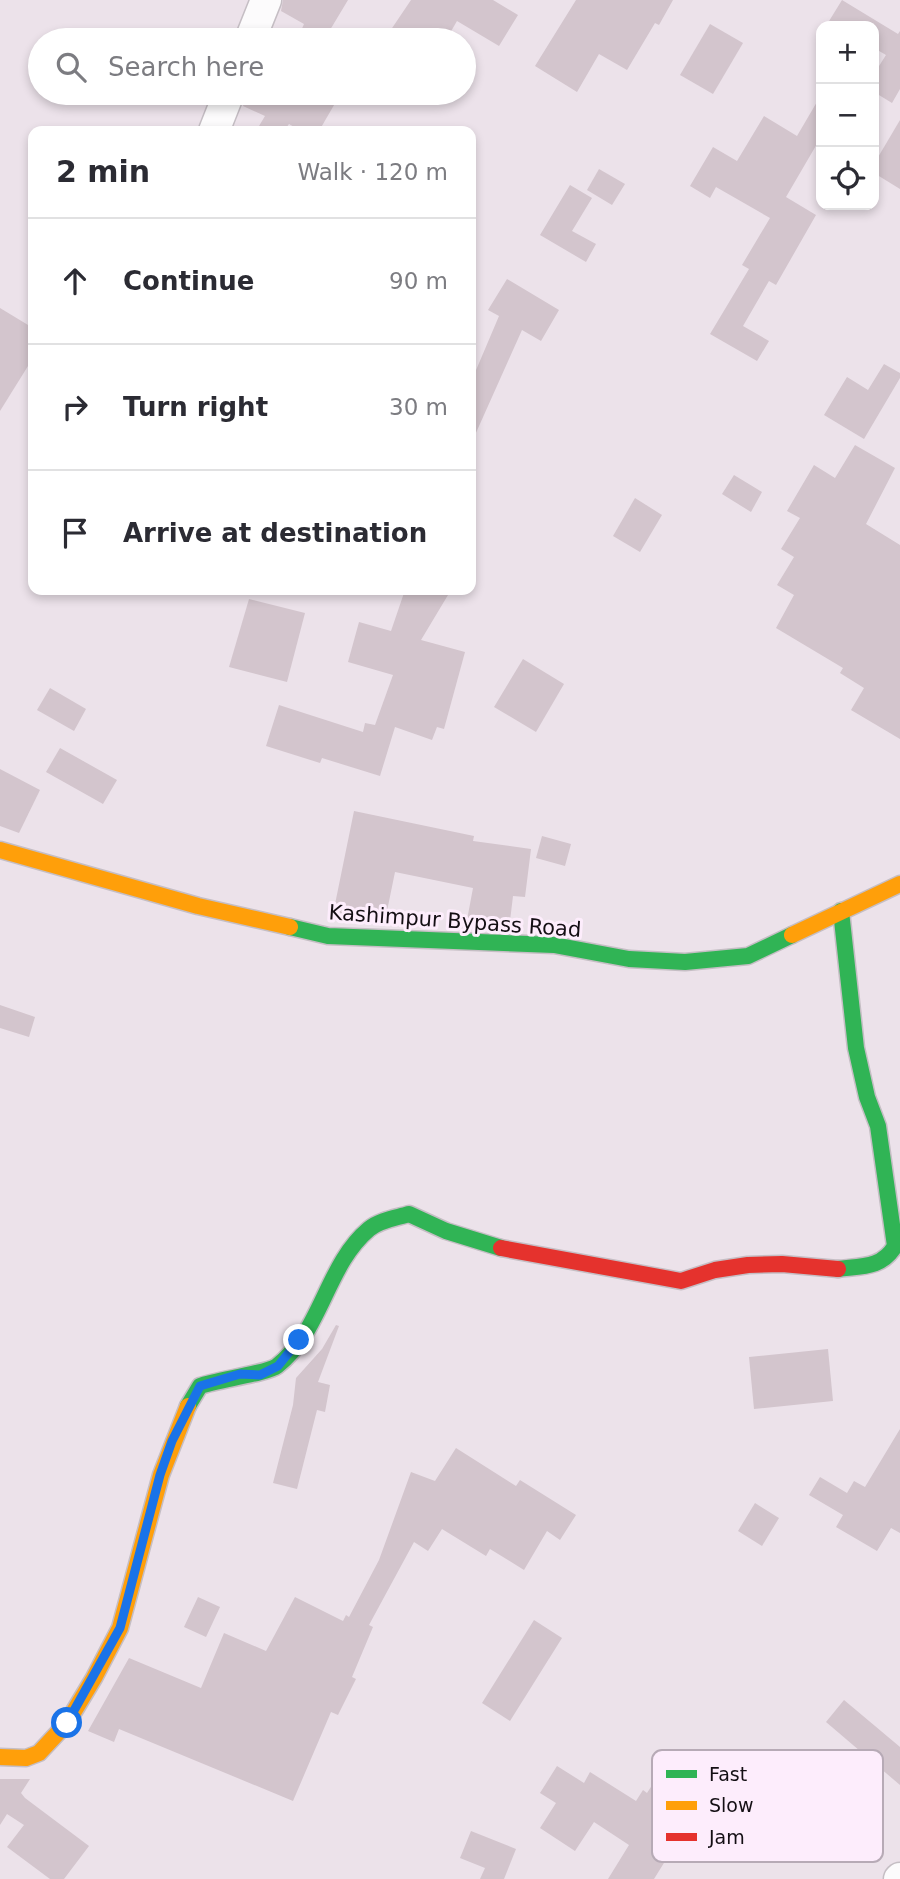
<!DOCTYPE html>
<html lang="en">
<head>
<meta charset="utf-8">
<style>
  :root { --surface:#fff; --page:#f2f2f3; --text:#2b2b33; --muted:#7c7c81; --line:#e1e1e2 }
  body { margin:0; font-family:"DejaVu Sans",sans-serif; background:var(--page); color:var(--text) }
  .controls { position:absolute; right:21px; top:21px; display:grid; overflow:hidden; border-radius:14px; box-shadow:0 4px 10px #0003 }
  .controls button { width:63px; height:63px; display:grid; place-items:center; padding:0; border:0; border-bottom:2px solid var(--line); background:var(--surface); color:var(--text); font:35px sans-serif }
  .stop { position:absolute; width:21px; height:21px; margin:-16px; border:5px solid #1a73e8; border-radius:50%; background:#fff }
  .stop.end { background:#1a73e8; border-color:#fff; box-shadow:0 2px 7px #0008 }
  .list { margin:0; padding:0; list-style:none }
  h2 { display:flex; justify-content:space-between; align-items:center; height:91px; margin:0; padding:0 28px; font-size:30px }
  h2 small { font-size:23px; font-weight:400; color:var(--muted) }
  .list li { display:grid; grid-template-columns:46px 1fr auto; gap:21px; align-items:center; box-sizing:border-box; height:126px; padding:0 28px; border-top:2px solid var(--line) }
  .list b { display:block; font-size:26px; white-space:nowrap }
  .list em { font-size:23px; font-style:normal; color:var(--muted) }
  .icon { flex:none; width:38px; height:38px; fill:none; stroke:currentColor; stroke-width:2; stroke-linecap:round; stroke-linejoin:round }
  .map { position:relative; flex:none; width:900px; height:1879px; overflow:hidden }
  .search { position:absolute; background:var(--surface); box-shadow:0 4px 10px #0003; left:28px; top:28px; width:448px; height:77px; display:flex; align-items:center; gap:18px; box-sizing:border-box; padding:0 24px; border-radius:38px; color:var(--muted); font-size:26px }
  .panel { position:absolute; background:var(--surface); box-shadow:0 4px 10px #0003; left:28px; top:126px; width:448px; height:469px; border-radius:14px }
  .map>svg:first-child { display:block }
  .building { fill:#d3c5cd }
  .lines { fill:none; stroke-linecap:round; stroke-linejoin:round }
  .street-casing { stroke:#c5bec4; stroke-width:33 }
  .fast-casing { stroke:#c5bec4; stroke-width:19 }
  .slow-casing { stroke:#c5bec4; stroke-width:19 }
  .jam-casing { stroke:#c5bec4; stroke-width:19 }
  .street { stroke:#fcfbfc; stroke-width:30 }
  .fast { stroke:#30b455; stroke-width:16 }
  .slow { stroke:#ff9f0a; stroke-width:16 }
  .jam { stroke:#e5322d; stroke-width:16 }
  .route { stroke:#1a73e8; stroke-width:9 }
  .labels { text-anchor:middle; stroke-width:6; stroke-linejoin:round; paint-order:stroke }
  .street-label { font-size:21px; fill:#140f14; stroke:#fdedfc }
  .key { fill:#fdedfc; stroke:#b7aab6; stroke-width:2 }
  .key-label { font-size:19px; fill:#140f14 }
</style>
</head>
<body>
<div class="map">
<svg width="900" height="1879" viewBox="0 0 900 1879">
  <rect width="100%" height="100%" fill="#ece2ea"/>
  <!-- building -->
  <g class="building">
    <polygon points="283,0 348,0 324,40 297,40 304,24 281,11"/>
    <polygon points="411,0 493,0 518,15 499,46 457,21 446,40 384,40"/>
    <polygon points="576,0 673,0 659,25 655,23 627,70 599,54 577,92 535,66"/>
    <polygon points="842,0 898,34 900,31 900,89 892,103 874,92 874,74 886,55 874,48 874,26 826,26"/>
    <polygon points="710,24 743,43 713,94 680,75"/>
    <polygon points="246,93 341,93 319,131 301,131 289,124 284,131 256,131 265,116 243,106"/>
    <polygon points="821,95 821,137 786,197 816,215 776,285 769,281 743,326 769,341 757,361 710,334 749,269 742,265 770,218 716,187 710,198 690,186 713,147 737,161 764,116 797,136"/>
    <polygon points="900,120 900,189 874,173 874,164"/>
    <polygon points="599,169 625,184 612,205 587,190"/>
    <polygon points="570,185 592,198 572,231 596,244 586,262 540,235"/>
    <polygon points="507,279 559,310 541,341 522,330 471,444 471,382 499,316 488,310"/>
    <polygon points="0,308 33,328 33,358 0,411"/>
    <polygon points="884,364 900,373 900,378 864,439 824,415 847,377 868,390"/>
    <polygon points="855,445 895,468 866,524 900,545 900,739 851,710 864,688 840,673 843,668 776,628 794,595 777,585 794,557 781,549 800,518 787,511 814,465 835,478"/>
    <polygon points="734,475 762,492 751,512 722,494"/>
    <polygon points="635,498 662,515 640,552 613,536"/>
    <polygon points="405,590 451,590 421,640 465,652 444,729 437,727 432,740 395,727 380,776 322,758 320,763 266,746 279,705 363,732 365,723 375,725 393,675 348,662 359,622 391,631"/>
    <polygon points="249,599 305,613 287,682 229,667"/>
    <polygon points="523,659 564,684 536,732 494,707"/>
    <polygon points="50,688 86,709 74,731 37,710"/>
    <polygon points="60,748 117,780 103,804 46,772"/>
    <polygon points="0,769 40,790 19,833 0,826"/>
    <polygon points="354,811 474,836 473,841 531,849 525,897 513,896 510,921 467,920 473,888 395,872 386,916 333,914"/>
    <polygon points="542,836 571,844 565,866 536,858"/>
    <polygon points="0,1005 35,1017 29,1037 0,1028"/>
    <polygon points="336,1325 339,1326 318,1382 330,1385 325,1412 317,1410 297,1489 273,1483 293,1405 296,1378 322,1349"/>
    <polygon points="828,1349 833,1401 754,1409 749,1357"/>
    <polygon points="900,1429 900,1533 891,1528 877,1551 836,1527 843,1515 809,1495 820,1477 847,1493 854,1481 865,1487"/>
    <polygon points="456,1448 516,1486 520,1480 576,1515 560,1540 547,1531 524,1570 490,1549 486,1556 442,1529 428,1551 414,1542 369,1625 373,1627 352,1677 356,1679 338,1715 331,1712 293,1801 119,1729 114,1742 88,1731 129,1658 201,1688 224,1633 266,1651 295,1597 343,1621 346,1615 349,1617 379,1560 411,1472 435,1481"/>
    <polygon points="755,1503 779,1518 762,1546 738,1531"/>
    <polygon points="198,1597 220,1607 206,1637 184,1627"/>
    <polygon points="534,1620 562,1638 510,1721 482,1703"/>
    <polygon points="844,1700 900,1747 900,1785 826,1722"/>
    <polygon points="669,1759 706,1782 684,1817 690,1821 654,1879 608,1879 629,1845 594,1822 575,1851 540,1828 556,1803 540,1793 557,1766 584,1783 590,1772 636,1801 643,1790 647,1793"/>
    <polygon points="0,1779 30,1779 21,1793 25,1798 89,1846 64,1879 50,1879 7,1847 24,1825 7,1814 0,1825"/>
    <polygon points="471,1831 516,1849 504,1879 480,1879 485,1868 460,1858"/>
  </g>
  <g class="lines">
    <defs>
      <g id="street">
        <polyline points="250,40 266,0"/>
        <polyline points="214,131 229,93"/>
        <polyline points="899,1879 900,1878"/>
      </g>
      <g id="fast">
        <polyline points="290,927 328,936 554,945 629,959 685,962 748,956 792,935"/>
        <path d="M 838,1269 C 862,1266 882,1268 895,1246 L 878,1126 L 867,1097 L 856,1048 L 841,911"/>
        <path d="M 188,1406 L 200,1386 C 217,1380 268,1373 277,1366 C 322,1331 326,1265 369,1229 C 380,1220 396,1218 409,1214 L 446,1231 L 501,1248"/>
      </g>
      <g id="slow">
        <polyline points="0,850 198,906 290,927"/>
        <polyline points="792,935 900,884"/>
        <polyline points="0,1757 26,1758 39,1753 67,1723 94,1678 120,1628 161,1475 188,1406"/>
      </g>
      <polyline id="jam" points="501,1248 681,1281 715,1270 748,1265 782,1264 838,1269"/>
    </defs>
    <!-- street casing -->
    <use href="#street" class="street-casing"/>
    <!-- fast casing -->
    <use href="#fast" class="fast-casing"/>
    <!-- slow casing -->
    <use href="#slow" class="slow-casing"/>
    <!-- jam casing -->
    <use href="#jam" class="jam-casing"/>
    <!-- street -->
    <use href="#street" class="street"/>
    <!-- fast -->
    <use href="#fast" class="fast"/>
    <!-- slow -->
    <use href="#slow" class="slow"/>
    <!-- jam -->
    <use href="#jam" class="jam"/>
  </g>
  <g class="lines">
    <!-- route -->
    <polyline class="route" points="67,1723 120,1628 160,1475 172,1441 200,1386 240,1374 260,1375 278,1366 299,1340"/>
  </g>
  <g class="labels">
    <!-- street labels -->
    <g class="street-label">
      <text transform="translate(455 921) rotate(4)" y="7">Kashimpur Bypass Road</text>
    </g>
  </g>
  <!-- legend -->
  <rect x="652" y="1750" width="231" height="112" rx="10" class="key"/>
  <rect x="666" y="1770" width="31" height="8" fill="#30b455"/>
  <rect x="666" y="1801" width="31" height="9" fill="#ff9f0a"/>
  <rect x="666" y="1833" width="31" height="8" fill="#e5322d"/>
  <g class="key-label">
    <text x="709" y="1781">Fast</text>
    <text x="709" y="1812">Slow</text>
    <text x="709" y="1844">Jam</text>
  </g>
</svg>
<div class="controls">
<button>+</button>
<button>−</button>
<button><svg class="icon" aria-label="locate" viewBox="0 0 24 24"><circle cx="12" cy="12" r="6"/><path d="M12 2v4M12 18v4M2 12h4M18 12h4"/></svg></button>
</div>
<div class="stop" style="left:67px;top:1723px"></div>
<div class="stop end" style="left:299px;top:1340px"></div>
<div class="search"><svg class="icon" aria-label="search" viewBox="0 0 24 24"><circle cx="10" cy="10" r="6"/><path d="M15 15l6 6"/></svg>Search here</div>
<section class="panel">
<h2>2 min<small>Walk · 120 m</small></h2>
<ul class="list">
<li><svg class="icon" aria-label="ahead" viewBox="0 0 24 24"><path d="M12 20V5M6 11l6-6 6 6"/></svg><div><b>Continue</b></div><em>90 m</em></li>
<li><svg class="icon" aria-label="right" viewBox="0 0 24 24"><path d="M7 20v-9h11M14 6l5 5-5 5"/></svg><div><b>Turn right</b></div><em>30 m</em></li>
<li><svg class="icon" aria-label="arrive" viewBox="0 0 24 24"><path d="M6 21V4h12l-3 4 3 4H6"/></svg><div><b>Arrive at destination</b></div></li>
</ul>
</section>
</div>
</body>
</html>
